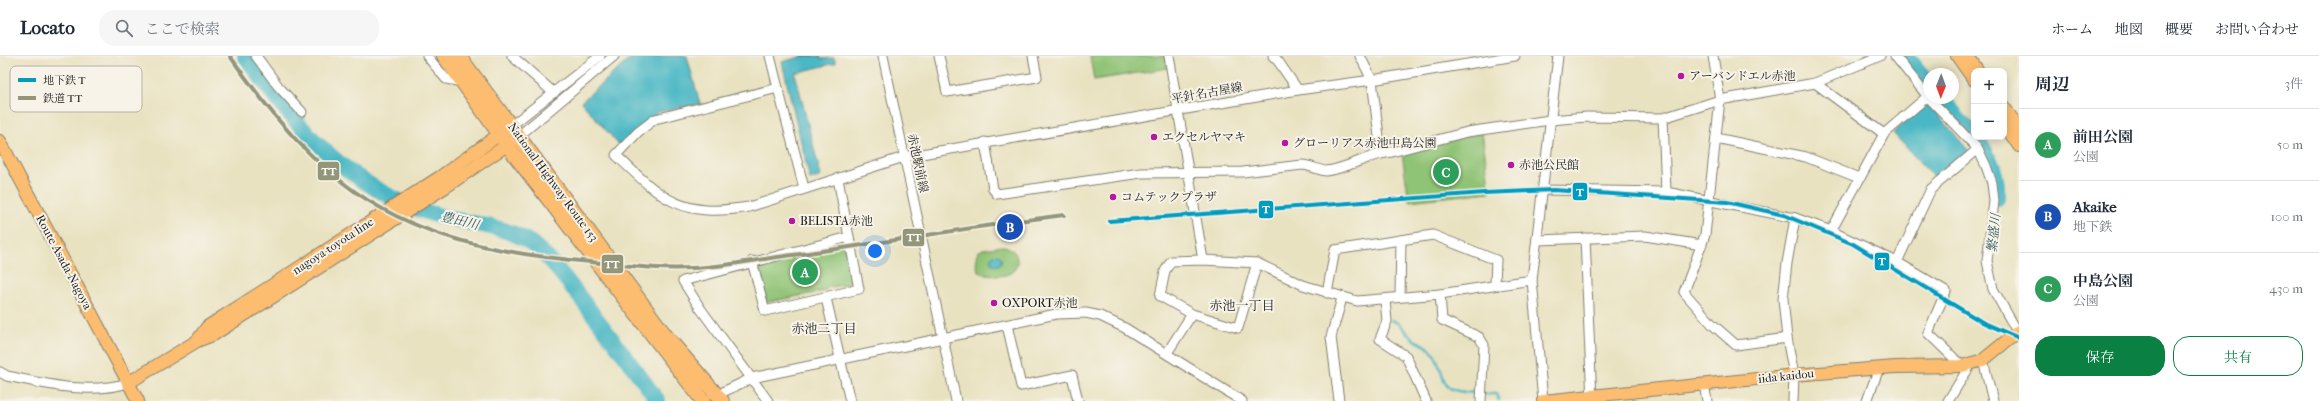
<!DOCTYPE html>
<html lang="ja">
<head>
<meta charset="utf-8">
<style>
  :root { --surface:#fff; --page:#f6f6f7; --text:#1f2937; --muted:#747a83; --line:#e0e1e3; --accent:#0b8043 }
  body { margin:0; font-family:"IM FELL French Canon","Noto Serif JP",serif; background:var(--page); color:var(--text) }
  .controls { position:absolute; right:12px; top:12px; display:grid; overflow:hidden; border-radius:8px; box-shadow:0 2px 10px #0003 }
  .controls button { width:36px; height:36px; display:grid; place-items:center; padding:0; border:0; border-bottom:1px solid var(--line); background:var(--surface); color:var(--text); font:20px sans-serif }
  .compass { position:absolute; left:1923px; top:12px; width:36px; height:36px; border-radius:50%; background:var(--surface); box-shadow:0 2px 10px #0003; rotate:181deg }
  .you { position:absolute; left:875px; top:195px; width:14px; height:14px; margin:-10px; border:3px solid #fff; border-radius:50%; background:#1a73e8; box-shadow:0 0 0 6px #1a73e833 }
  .badge { display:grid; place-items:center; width:26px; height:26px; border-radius:50%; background:var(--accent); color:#fff; font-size:13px; font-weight:700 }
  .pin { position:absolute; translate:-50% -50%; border:2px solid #fff; box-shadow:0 1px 4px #0006 }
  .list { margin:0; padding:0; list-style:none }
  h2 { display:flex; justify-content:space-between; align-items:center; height:52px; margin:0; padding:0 16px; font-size:17px }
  h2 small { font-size:13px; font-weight:400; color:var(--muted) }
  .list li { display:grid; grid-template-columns:26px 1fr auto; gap:12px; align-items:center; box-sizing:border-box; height:72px; padding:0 16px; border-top:1px solid var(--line) }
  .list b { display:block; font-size:15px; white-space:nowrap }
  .list p { margin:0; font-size:13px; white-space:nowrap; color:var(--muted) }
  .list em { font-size:13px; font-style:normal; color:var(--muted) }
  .actions { display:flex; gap:8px; padding:12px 16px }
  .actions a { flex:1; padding:9px 0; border:1px solid var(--accent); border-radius:16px; text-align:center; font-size:14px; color:var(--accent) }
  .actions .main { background:var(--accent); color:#fff }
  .icon { flex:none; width:22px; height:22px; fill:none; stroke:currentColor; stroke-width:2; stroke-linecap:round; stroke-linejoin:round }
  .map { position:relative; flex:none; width:2019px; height:345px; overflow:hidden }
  header { display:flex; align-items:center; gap:24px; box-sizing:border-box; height:56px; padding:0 20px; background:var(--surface); border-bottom:1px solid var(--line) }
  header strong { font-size:19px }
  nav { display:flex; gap:22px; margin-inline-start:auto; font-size:14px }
  .search { width:280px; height:36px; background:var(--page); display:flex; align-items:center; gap:10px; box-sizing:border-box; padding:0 14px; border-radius:16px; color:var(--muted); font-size:15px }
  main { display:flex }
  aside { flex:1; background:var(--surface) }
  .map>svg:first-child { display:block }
  .green { fill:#8fc375; stroke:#567048 }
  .water { fill:#4ab7c5; stroke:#336a70 }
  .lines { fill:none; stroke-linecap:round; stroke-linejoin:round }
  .stream { stroke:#4ab7c5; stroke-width:2.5 }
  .river { stroke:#4ab7c5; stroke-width:16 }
  .minor-casing { stroke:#827f6e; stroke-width:11 }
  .major-casing { stroke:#827f6e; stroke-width:14 }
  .highway-casing { stroke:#827f6e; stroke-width:16 }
  .minor { stroke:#fff; stroke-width:9 }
  .major { stroke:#fcbd6f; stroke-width:12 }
  .highway { stroke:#fcbd6f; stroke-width:14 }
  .rail-1-casing { stroke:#f7f3e8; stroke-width:7 }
  .rail-1 { stroke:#949679; stroke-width:4 }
  .metro-1-casing { stroke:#f7f3e8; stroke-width:7 }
  .metro-1 { stroke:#009bbf; stroke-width:4 }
  .poi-dot { fill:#b5179e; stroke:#f7f3e8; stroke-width:1.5 }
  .labels { text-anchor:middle; stroke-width:4; stroke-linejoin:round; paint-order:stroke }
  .poi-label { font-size:12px; fill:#1c1c1c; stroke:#f7f3e8; text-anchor:start }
  .street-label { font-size:12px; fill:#1c1c1c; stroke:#f7f3e8 }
  .water-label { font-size:13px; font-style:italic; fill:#2e5a60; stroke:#f7f3e8 }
  .neighbourhood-label { font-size:13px; fill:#1c1c1c; stroke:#f7f3e8 }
  .key { fill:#f7f3e8; stroke:#b5b2ab; stroke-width:1 }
  .key-label { font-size:11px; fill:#1c1c1c }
  .line-badge { stroke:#f7f3e8; stroke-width:1.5 }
  .badge-label { font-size:11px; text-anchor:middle; font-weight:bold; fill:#fff }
</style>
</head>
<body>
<header>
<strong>Locato</strong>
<div class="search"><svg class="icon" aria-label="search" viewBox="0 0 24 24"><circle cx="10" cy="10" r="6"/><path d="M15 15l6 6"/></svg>ここで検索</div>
<nav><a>ホーム</a><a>地図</a><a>概要</a><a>お問い合わせ</a></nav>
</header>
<main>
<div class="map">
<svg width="2019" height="345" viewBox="0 0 2019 345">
  <rect width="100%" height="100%" fill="#f7f3e8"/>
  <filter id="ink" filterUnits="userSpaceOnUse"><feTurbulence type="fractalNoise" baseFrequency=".025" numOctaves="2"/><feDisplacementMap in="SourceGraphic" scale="8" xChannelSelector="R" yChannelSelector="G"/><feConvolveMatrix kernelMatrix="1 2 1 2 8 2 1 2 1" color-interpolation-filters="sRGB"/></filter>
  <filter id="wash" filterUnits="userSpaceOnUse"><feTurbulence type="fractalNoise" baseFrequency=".012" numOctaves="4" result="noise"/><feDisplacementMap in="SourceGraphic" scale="16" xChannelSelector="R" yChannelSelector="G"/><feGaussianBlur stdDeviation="0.9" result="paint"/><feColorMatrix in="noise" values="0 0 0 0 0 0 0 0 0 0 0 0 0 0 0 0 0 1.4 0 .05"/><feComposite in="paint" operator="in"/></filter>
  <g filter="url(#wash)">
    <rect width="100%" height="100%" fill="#e9e2c1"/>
    <!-- green -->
    <g class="green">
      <polygon points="1090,0 1165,0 1168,12 1094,24"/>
      <polygon points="1482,76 1490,136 1409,145 1402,97"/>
      <polygon points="844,186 852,223 848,228 826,232 825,235 768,246 765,243 757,209"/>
      <path d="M 1003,190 C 1014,191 1022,204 1014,214 C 1008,222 987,221 979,216 L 976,208 L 978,196 L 983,193 Z"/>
    </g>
    <!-- water -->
    <g class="water">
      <polygon points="633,0 687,0 700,48 658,56 619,89 581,46"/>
      <polygon points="804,0 820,0 821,3 834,2 836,7 795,17 821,120 810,124 782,6"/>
      <polygon points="1928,47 1969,95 1936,124 1893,77"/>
      <circle cx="996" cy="204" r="5.5"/>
    </g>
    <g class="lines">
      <!-- stream -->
      <g class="stream">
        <path d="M 1391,264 C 1401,267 1404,274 1411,281 C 1417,287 1428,289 1432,295 C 1451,325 1433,336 1479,337"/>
        <polyline points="1484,338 1497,338 1499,344"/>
      </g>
      <!-- river -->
      <g class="river">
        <path d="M 245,0 C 294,70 349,132 433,158 C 465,168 504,168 531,187 C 551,202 570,229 585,248 C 610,280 634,312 658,345"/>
        <polyline points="1905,0 1929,28"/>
        <polyline points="1941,42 1974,80"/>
        <path d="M 1975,81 C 1989,98 1999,119 1997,142"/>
      </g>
    </g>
  </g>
  <g filter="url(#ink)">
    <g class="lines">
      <defs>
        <g id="minor">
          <polyline points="256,0 278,30 302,56"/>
          <polyline points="427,0 446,23 463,26"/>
          <polyline points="512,0 554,37"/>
          <polyline points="770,0 778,32"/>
          <polyline points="883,0 943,282 1056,258 1086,257 1100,260 1125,272 1242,345"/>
          <polyline points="939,0 947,36 1037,21 1033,0"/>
          <path d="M 1169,0 C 1180,68 1192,136 1203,204"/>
          <polyline points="1273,0 1278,5 1298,34"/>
          <polyline points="1360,0 1372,24 1381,97"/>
          <polyline points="1713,0 1720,44 1705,179 1684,236 1712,268 1736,289 1787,282"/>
          <polyline points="1895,0 1929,42"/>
          <polyline points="1815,27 1880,0"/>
          <polyline points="1929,42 1978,93 1986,110 1992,127 1994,145 1987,205 1993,233 2018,277"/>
          <polyline points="1663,62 1666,136"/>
          <polyline points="512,69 600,0"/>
          <polyline points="1716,82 1806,101 1859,122"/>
          <polyline points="514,84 614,0"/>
          <path d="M 985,86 L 993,133 L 997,138 L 1141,117 L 1243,116 L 1302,109 C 1310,109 1320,115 1326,115 C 1347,113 1369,98 1392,96 L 1467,76 L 1550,64 L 1587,61 L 1663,62 L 1720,44 L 1815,27 L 1884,78"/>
          <polyline points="838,123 849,181"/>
          <path d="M 804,132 L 778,32 L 655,63 L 638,76 L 616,99 C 663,144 680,162 749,151 L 904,101 L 1298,34 L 1372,24 L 1515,0"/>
          <polyline points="1543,134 1666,136 1795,162 1831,175 1897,206 1946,235 1928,277 1962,310"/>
          <polyline points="1831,175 1884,78 1928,40"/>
          <polyline points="1585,182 1592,345"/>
          <polyline points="1538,184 1645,180 1702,189"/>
          <polyline points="752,205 765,255 859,233 849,181 683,225 700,252 768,345"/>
          <polyline points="1897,206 1931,133 1978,93"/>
          <polyline points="1257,207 1238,272 1192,258 1160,240 1165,215 1171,205 1203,204 1257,207 1303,229 1357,245 1440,238 1532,224"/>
          <polyline points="1327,237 1335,194 1433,179 1496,204 1495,229"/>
          <polyline points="1440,238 1442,264 1479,281 1484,289 1481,345"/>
          <polyline points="1400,240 1401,184"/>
          <polyline points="826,242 850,345"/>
          <polyline points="1385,244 1387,265 1380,283 1406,300 1426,345"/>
          <polyline points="1007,269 1021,330 1072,319 1078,345"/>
          <polyline points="1167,297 1192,258"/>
          <polyline points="1983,304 1993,345"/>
          <path d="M 0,316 L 7,320 C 46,328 88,339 128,327"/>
          <polyline points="1704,328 1707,345"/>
          <polyline points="719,340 725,335 752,322 943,282 956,345"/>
          <polyline points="1339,345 1331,281 1342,242"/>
          <polyline points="1543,345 1532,224 1558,0"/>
          <polyline points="1793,345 1794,319 1787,282 1783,243 1787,207 1795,162"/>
          <polyline points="1867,345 1879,312"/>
          <polyline points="1948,345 1971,308"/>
        </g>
        <g id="major">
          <polyline points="1957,0 1974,24"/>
          <polyline points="1968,0 1978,15"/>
          <polyline points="2004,51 2019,73"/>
          <polyline points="2004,68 2019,90"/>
          <polyline points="0,85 138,345"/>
          <polyline points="197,285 207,271 440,121 507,73"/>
          <polyline points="128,327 197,285 213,279 447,130 507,89"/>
          <polyline points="1543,345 1794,319 1895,311 1962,310 1983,304 2019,275"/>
        </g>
        <g id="highway">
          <polyline points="444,0 507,89 703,345"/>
          <polyline points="459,0 665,279 722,345"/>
        </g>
      </defs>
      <!-- minor casing -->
      <use href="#minor" class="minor-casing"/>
      <!-- major casing -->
      <use href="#major" class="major-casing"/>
      <!-- highway casing -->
      <use href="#highway" class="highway-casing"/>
      <!-- minor -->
      <use href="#minor" class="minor"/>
      <!-- major -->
      <use href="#major" class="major"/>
      <!-- highway -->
      <use href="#highway" class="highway"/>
      <defs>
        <path id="rail-1" d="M 230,0 C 263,47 297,91 342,126 C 414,183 503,198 591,206 C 625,209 658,214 692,212 C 721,211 750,205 778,201 C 874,189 968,171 1064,159"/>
      </defs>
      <!-- rail-1 casing -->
      <use href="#rail-1" class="rail-1-casing"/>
      <!-- rail-1 -->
      <use href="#rail-1" class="rail-1"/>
      <defs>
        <polyline id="metro-1" points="1109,165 1484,137 1554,134 1727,146 1784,159 1853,188 1982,266 2019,282"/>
      </defs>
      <!-- metro-1 casing -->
      <use href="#metro-1" class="metro-1-casing"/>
      <!-- metro-1 -->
      <use href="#metro-1" class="metro-1"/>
    </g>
  </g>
  <!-- markers -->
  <g class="poi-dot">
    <circle cx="1681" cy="20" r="4"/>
    <circle cx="1154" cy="81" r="4"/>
    <circle cx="1285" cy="87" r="4"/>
    <circle cx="1511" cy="109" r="4"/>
    <circle cx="1113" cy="141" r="4"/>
    <circle cx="792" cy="165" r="4"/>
    <circle cx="994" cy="247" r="4"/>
  </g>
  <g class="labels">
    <!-- poi labels -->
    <g class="poi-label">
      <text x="1689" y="24">アーバンドエル赤池</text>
      <text x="1162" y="85">エクセルヤマキ</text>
      <text x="1293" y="91">グローリアス赤池中島公園</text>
      <text x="1519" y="113">赤池公民館</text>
      <text x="1121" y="145">コムテックプラザ</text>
      <text x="800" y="169">BELISTA赤池</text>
      <text x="1002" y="251">OXPORT赤池</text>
    </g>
    <!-- street labels -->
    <g class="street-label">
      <text transform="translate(1207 37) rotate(-10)" y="4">平針名古屋線</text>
      <text transform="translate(918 107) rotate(78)" y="4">赤池駅前線</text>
      <text transform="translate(553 126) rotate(54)" y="4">National Highway Route 153</text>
      <text transform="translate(333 190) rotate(-33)" y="4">nagoya-toyota line</text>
      <text transform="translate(64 206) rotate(62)" y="4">Route Asada-Nagoya</text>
      <text transform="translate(1786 320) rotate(-6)" y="4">iida kaidou</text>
    </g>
    <!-- water labels -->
    <g class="water-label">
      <text transform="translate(460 164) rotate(14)" y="5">豊田川</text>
      <text transform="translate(1993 177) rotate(-84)" y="5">繁盛川</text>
    </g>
    <!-- neighbourhood labels -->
    <g class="neighbourhood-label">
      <text x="1242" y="254">赤池一丁目</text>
      <text x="824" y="277">赤池二丁目</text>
    </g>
  </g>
  <!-- legend -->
  <rect x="10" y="10" width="132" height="46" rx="6" class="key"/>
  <rect x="18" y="22" width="18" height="4" fill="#009bbf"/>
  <rect x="18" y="40" width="18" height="4" fill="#949679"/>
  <g class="key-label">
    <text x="43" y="28">地下鉄 T</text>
    <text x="43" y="46">鉄道 TT</text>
  </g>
  <g class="line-badge">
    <rect x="317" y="105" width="23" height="20" rx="4" fill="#949679"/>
    <rect x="1572" y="126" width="16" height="19" rx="4" fill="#009bbf"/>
    <rect x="1258" y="144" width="16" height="19" rx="4" fill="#009bbf"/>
    <rect x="902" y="172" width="23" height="19" rx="4" fill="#949679"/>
    <rect x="1874" y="196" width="16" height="19" rx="4" fill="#009bbf"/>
    <rect x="601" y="198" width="23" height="20" rx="4" fill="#949679"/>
  </g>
  <g class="badge-label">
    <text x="329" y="119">TT</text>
    <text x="1580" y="140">T</text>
    <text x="1266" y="157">T</text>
    <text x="914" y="185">TT</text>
    <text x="1882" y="209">T</text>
    <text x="612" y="212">TT</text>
  </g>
</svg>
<div class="controls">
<button>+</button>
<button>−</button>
</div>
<svg class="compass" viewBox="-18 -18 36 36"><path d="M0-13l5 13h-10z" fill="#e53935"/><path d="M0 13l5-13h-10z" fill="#747a83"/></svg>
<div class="you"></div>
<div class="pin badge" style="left:805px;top:216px;background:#2e9e5b">A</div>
<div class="pin badge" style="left:1010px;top:171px;background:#1a4fb4">B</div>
<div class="pin badge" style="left:1446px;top:116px;background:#2e9e5b">C</div>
</div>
<aside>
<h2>周辺<small>3件</small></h2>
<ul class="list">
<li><span class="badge" style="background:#2e9e5b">A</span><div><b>前田公園</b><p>公園</p></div><em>50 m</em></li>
<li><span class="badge" style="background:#1a4fb4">B</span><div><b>Akaike</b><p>地下鉄</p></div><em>100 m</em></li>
<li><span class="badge" style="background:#2e9e5b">C</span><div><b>中島公園</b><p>公園</p></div><em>430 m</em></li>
</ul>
<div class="actions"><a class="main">保存</a><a>共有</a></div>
</aside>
</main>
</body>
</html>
